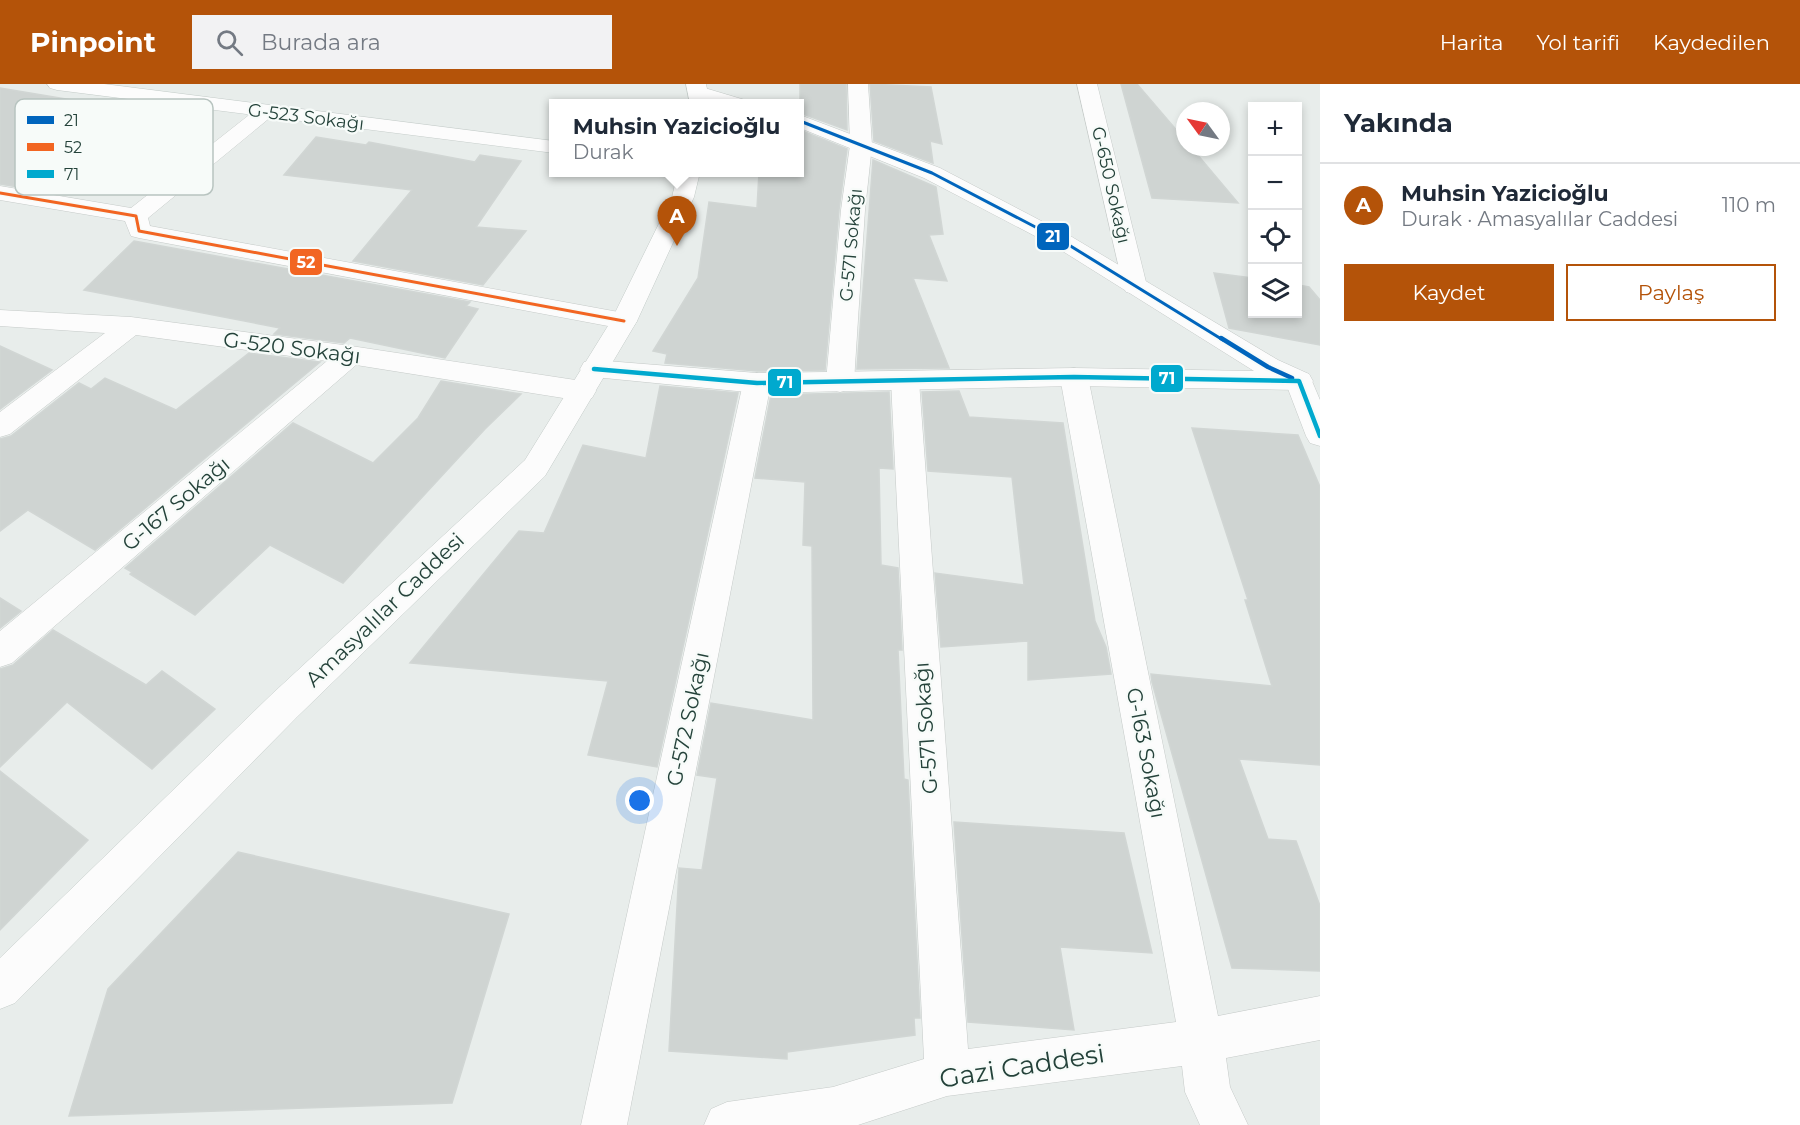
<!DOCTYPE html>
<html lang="tr">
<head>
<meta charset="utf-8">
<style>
  :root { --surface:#fff; --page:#f2f2f3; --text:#1f2937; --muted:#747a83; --line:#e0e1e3; --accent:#b45309 }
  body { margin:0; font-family:Montserrat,sans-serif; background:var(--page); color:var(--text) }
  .controls { position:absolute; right:18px; top:18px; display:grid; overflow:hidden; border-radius:0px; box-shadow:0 3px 9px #0003 }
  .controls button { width:54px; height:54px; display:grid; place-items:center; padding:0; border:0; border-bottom:2px solid var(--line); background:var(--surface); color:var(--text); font:30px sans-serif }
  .compass { position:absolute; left:1176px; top:18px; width:54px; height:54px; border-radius:50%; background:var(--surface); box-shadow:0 3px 9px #0003; rotate:303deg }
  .you { position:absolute; left:640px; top:717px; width:21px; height:21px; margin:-15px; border:4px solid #fff; border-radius:50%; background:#1a73e8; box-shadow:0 0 0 9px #1a73e833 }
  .badge { display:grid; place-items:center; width:39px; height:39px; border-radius:50%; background:var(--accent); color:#fff; font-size:20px; font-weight:700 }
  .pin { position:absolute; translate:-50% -50px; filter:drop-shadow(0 2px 3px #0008) }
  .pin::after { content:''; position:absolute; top:32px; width:21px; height:18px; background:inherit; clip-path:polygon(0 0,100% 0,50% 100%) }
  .popup { position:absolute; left:549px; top:15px; width:255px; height:78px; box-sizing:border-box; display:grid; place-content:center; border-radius:0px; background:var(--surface); filter:drop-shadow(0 2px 4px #0005); font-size:20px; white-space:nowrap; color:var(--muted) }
  .popup b { font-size:22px; color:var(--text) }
  .popup::after { content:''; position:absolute; left:50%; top:100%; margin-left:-12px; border:12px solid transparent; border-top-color:var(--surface) }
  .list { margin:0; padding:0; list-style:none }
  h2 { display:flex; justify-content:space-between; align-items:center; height:78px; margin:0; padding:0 24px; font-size:26px }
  h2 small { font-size:20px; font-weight:400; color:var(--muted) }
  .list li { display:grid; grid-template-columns:39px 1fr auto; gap:18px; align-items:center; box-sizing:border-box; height:84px; padding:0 24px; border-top:2px solid var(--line) }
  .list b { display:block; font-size:22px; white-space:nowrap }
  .list p { margin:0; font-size:20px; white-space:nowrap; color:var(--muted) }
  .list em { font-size:20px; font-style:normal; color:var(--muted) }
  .actions { display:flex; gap:12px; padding:18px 24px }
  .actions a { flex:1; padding:14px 0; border:2px solid var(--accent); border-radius:0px; text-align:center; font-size:21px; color:var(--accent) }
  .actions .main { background:var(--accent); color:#fff }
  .icon { flex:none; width:33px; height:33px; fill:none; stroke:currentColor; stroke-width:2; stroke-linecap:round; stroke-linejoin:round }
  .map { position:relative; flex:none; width:1320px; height:1041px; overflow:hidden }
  header { display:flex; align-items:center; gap:36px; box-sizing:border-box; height:84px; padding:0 30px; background:var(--accent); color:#fff }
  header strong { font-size:28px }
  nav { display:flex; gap:33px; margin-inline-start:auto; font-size:21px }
  .search { width:420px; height:54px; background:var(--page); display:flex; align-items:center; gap:15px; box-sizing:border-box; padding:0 21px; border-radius:0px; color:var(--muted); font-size:22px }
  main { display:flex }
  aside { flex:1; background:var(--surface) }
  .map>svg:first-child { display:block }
  .building { fill:#cfd4d2; stroke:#d1d6d4; stroke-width:1.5 }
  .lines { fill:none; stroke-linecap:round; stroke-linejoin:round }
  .minor-casing { stroke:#c5cac8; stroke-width:1 }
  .tertiary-casing { stroke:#c5cac8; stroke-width:1 }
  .secondary-casing { stroke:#c3cbc8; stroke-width:1 }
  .minor { fill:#fcfcfc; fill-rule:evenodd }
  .tertiary { fill:#fcfcfc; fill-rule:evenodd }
  .secondary { fill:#fcfcfc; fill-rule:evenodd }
  .bus-1-far1-casing { stroke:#f7fbf9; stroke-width:6 }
  .bus-1-casing { stroke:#f7fbf9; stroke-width:9 }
  .bus-2-casing { stroke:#f7fbf9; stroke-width:6 }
  .bus-3-casing { stroke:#f7fbf9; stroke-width:9 }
  .bus-1-far1 { stroke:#0065bd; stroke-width:3 }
  .bus-1 { stroke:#0065bd; stroke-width:4.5 }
  .bus-2 { stroke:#f26522; stroke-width:3 }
  .bus-3 { stroke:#00a9ce; stroke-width:4.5 }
  .labels { text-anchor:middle; stroke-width:4.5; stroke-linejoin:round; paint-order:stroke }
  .far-street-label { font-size:18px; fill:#24423a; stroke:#f7fbf9 }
  .street-label { font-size:21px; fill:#24423a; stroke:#f7fbf9 }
  .near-street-label { font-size:26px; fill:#24423a; stroke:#f7fbf9 }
  .key { fill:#f7fbf9; stroke:#b8c4c0; stroke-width:1.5 }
  .key-label { font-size:16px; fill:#24423a }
  .line-badge { stroke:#f7fbf9; stroke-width:2 }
  .badge-label { font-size:16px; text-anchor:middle; font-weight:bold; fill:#fff }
</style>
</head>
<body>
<header>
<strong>Pinpoint</strong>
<div class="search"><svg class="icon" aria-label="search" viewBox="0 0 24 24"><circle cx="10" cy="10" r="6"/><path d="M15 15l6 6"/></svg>Burada ara</div>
<nav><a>Harita</a><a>Yol tarifi</a><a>Kaydedilen</a></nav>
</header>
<main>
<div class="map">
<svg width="1320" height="1041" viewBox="0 0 1320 1041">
  <rect width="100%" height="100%" fill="#e8edeb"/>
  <!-- building -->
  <g class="building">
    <polygon points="800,0 846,0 847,46 800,29"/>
    <polygon points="870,0 931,3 942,60 930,57 933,79 874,57"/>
    <polygon points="1121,0 1137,0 1185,56 1185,63 1191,63 1238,119 1152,114"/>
    <polygon points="0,4 96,20 183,29 150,63 124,64 90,95 37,84 18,103 0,100"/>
    <polygon points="800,46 847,65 839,126 825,286 757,287 665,279 667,270 653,267 698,194 709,118 757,124 759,88 800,88"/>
    <polygon points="316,53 366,61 369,58 475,78 480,71 521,77 476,143 526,147 483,201 353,177 412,106 284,91"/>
    <polygon points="873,76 936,103 943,150 929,151 947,197 913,194 949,284 857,285"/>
    <polygon points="134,157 470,218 466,222 478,225 445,274 350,254 344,259 274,250 280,244 84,206"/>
    <polygon points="1214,189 1252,194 1252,230 1298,230 1298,201 1309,203 1320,216 1320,261 1229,244"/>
    <polygon points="0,262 52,286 0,325"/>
    <polygon points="249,269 320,278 95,466 28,426 0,447 0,355 11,352 79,299 91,305 105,294 176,326"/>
    <polygon points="441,297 521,310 485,345 343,499 270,461 195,531 130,490 132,488 125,484 293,339 373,379 418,334"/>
    <polygon points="660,302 738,309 657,683 588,671 608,597 410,579 519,447 544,449 583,361 646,374"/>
    <polygon points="959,307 969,333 1063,339 1095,537 1106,563 1111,590 1028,596 1028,557 941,563 935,489 1024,501 1012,393 928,387 922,308"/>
    <polygon points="889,308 893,385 879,384 881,481 898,484 902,566 898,566 904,695 908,696 920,934 914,934 915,951 787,968 787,975 669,967 679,786 679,784 702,786 717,694 697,691 711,619 813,636 812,462 803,461 805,398 755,394 771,311"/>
    <polygon points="1192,344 1298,351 1320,403 1320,681 1239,675 1268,755 1296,757 1320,822 1320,887 1232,884 1152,598 1151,590 1272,602 1245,516 1248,516"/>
    <polygon points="0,514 21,527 0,544"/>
    <polygon points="53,546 146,601 162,587 215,625 152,685 67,618 0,683 0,585 13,581"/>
    <polygon points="0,687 88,756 0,846"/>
    <polygon points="954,738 1124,749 1152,869 1060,863 1074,946 968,938"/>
    <polygon points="238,768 509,830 452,1019 69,1032 108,905"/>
  </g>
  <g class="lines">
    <defs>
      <g id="minor">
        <polygon points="848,0 868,0 872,61 865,126 854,298 850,305 840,308 830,305 826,298 841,126 850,61"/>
        <polygon points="1077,0 1097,0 1147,202 1144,208 1135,210 1126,208 1123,202"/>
        <polygon points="265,22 272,24 275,28 272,32 148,134 150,142 624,229 633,231 637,237 633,243 624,245 139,154 131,152 125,137 0,116 0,102 131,124 258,24"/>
        <polygon points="0,226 131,233 351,262 582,297 592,300 596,307 592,314 582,317 356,281 12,579 0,583 0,547 327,277 136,251 10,350 0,353 0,328 105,249 0,242"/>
        <polygon points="1074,284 1084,286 1088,293 1218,932 1320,912 1320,956 1226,974 1230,1003 1248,1041 1200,1041 1185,1008 1182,982 947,1012 858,1041 704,1041 711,1025 727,1018 833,1003 924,975 891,297 895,290 905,288 915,290 919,297 968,965 1176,938 1060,293 1064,286"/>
        <polygon points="1299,288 1309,290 1320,316 1320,362 1310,359 1306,352 1285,297 1289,290"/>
        <polygon points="757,289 767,292 771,299 627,1041 581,1041 743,299 747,292"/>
      </g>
      <g id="tertiary">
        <path d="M 698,2 L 745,16 L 748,20 C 732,20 698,22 688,8 L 691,4 Z"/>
        <polygon points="800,31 940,84 1072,153 1278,276 1309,290 1313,297 1309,304 1299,306 1074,302 757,309 584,292 580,285 584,278 594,276 757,289 1074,284 1254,287 1056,163 924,94 800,44"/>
      </g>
      <g id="secondary">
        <polygon points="47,0 104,0 554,57 554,69 57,6 50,4"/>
        <polygon points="686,0 706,0 710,20 690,20"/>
        <polygon points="678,88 700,88 694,113 637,237 545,392 297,633 15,919 0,925 0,874 271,611 525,376 611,237 672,113"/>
      </g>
    </defs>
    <!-- minor casing -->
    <use href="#minor" class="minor-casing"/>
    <!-- tertiary casing -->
    <use href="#tertiary" class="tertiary-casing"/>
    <!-- secondary casing -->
    <use href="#secondary" class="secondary-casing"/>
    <!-- minor -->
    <use href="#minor" class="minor"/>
    <!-- tertiary -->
    <use href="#tertiary" class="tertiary"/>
    <!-- secondary -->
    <use href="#secondary" class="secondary"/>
    <defs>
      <polyline id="bus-1-far1" points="800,37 932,89 1064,158 1223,256"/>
      <polyline id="bus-1" points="1221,254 1268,283 1292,294"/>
      <polyline id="bus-2" points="0,109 136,132 139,147 624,237"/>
      <polyline id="bus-3" points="594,285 757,299 1074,293 1299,297 1320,352"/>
    </defs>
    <!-- bus-1-far1 casing -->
    <use href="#bus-1-far1" class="bus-1-far1-casing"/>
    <!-- bus-1 casing -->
    <use href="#bus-1" class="bus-1-casing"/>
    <!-- bus-2 casing -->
    <use href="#bus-2" class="bus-2-casing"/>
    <!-- bus-3 casing -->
    <use href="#bus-3" class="bus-3-casing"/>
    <!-- bus-1-far1 -->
    <use href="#bus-1-far1" class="bus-1-far1"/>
    <!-- bus-1 -->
    <use href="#bus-1" class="bus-1"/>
    <!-- bus-2 -->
    <use href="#bus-2" class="bus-2"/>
    <!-- bus-3 -->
    <use href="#bus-3" class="bus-3"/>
  </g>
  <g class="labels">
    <!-- far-street labels -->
    <g class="far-street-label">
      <text transform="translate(306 33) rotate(7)" y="6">G-523 Sokağı</text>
      <text transform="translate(1111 101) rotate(77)" y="6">G-650 Sokağı</text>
      <text transform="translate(851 161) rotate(-85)" y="6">G-571 Sokağı</text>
    </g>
    <!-- street labels -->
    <g class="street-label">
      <text transform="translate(292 264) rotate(7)" y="7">G-520 Sokağı</text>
      <text transform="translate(176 420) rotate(-40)" y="7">G-167 Sokağı</text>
      <text transform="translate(385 526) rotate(-44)" y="7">Amasyalılar Caddesi</text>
      <text transform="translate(688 635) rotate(-78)" y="7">G-572 Sokağı</text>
      <text transform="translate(926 644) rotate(-94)" y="7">G-571 Sokağı</text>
      <text transform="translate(1146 669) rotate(79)" y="7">G-163 Sokağı</text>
    </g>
    <!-- near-street labels -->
    <g class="near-street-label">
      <text transform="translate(1022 982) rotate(-9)" y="9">Gazi Caddesi</text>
    </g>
  </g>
  <!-- legend -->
  <rect x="15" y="15" width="198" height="96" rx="9" class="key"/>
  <rect x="27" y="32" width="27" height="8" fill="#0065bd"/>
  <rect x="27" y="59" width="27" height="8" fill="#f26522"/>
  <rect x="27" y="86" width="27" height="8" fill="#00a9ce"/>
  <g class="key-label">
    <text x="64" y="42">21</text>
    <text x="64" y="69">52</text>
    <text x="64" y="96">71</text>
  </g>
  <g class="line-badge">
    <rect x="1036" y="138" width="34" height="29" rx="6" fill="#0065bd"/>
    <rect x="289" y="164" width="34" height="28" rx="6" fill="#f26522"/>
    <rect x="1150" y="280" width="34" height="29" rx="6" fill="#00a9ce"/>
    <rect x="767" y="284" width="35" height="29" rx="6" fill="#00a9ce"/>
  </g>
  <g class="badge-label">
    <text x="1053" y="158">21</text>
    <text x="306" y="184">52</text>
    <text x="1167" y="300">71</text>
    <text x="785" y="304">71</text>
  </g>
</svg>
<div class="controls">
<button>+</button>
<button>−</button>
<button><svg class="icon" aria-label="locate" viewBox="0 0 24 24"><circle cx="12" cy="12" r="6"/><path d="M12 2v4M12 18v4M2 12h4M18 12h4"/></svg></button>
<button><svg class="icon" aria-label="layers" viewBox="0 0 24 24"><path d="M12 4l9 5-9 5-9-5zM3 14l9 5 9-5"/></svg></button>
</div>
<svg class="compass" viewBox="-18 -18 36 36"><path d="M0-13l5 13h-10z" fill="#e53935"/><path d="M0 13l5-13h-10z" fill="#747a83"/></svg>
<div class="you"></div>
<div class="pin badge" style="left:677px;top:162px">A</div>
<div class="popup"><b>Muhsin Yazicioğlu</b>Durak</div>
</div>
<aside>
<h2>Yakında<small></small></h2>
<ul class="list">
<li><span class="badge">A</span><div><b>Muhsin Yazicioğlu</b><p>Durak · Amasyalılar Caddesi</p></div><em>110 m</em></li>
</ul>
<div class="actions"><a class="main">Kaydet</a><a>Paylaş</a></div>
</aside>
</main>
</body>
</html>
